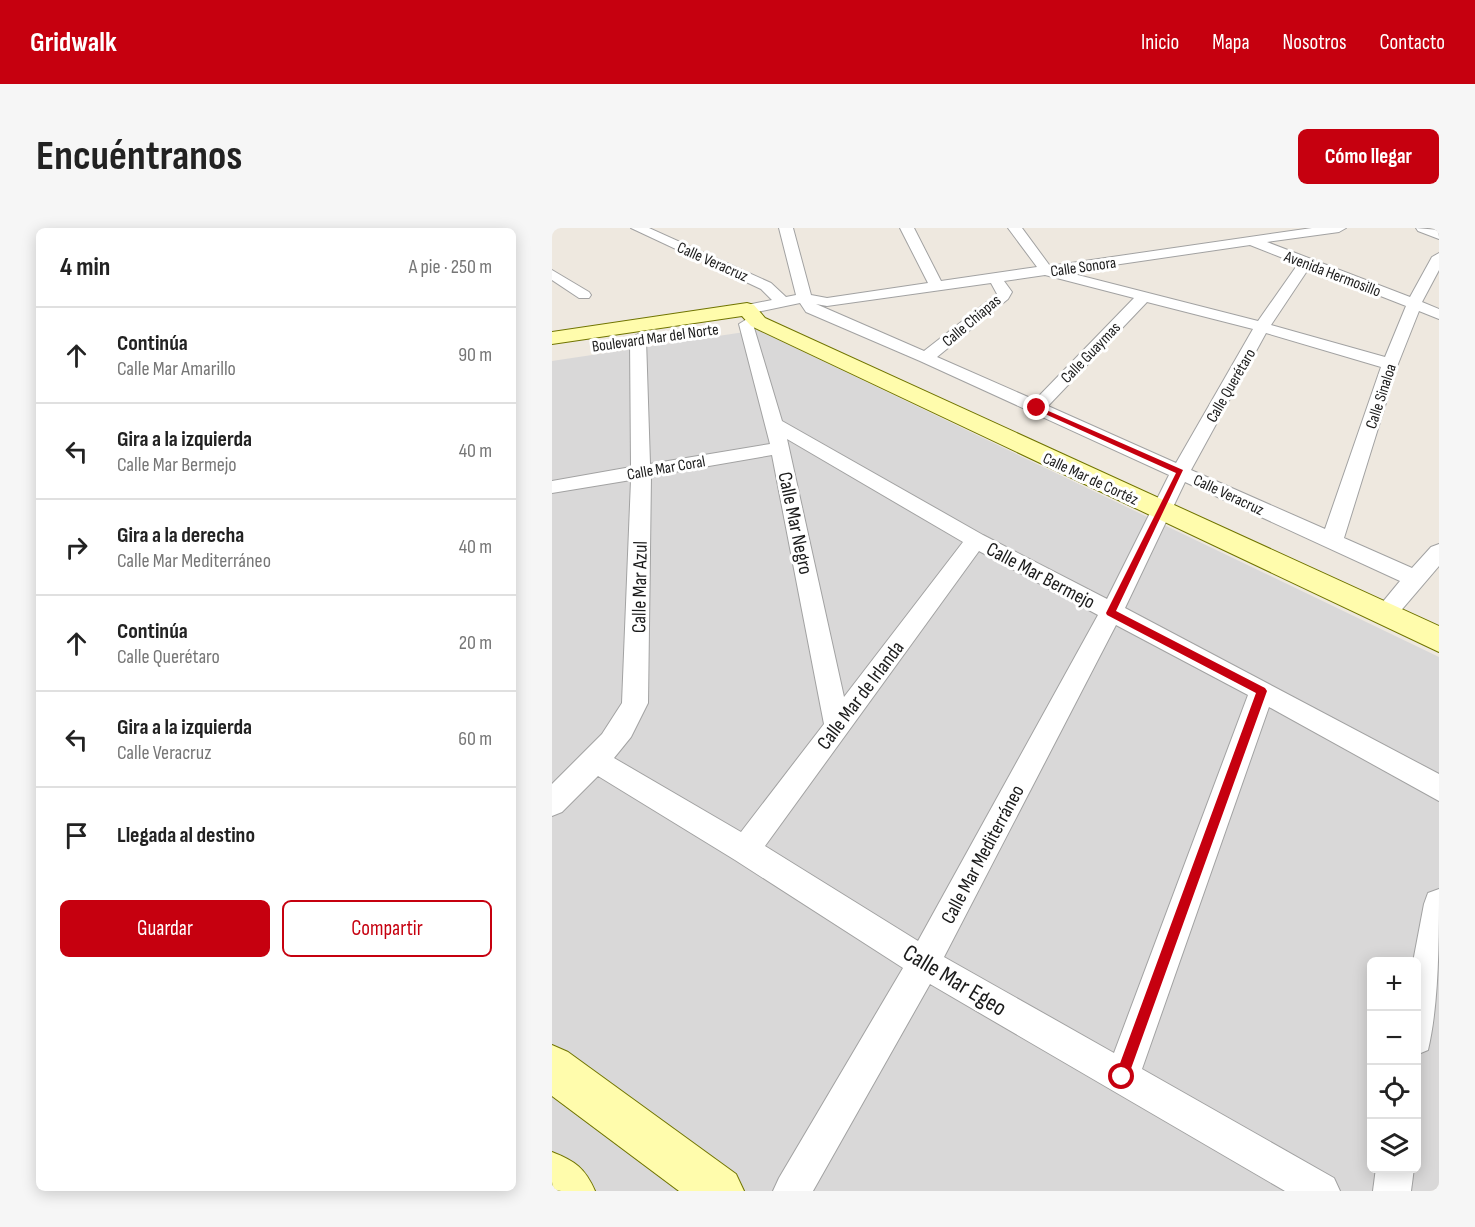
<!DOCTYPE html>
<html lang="es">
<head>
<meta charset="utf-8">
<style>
  :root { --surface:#fff; --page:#f6f6f6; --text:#222; --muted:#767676; --line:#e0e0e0; --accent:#c6000f }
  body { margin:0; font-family:"Sofia Sans Condensed",sans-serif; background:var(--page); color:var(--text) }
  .controls { position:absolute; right:18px; bottom:18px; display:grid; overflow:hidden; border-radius:9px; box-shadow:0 3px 15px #0003 }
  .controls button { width:54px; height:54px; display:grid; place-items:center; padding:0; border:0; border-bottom:2px solid var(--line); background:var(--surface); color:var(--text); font:30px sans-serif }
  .stop { position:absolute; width:18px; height:18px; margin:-14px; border:4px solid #c6000f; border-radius:50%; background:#fff }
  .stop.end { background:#c6000f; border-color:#fff; box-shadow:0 2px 6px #0008 }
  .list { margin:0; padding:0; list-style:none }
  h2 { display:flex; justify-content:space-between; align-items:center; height:78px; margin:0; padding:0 24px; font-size:26px }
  h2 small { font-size:20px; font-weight:400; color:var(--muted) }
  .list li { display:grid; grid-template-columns:39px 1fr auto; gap:18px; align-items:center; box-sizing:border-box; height:96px; padding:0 24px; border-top:2px solid var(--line) }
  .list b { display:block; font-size:22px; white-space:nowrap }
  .list p { margin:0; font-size:20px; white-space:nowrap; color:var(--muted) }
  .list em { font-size:20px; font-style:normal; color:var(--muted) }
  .actions { display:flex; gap:12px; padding:18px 24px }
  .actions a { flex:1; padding:14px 0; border:2px solid var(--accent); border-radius:9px; text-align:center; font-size:21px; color:var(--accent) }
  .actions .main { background:var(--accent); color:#fff }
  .icon { flex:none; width:33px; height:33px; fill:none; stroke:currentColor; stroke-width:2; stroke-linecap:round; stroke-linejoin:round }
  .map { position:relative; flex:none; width:887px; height:963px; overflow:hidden; border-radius:9px }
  header { display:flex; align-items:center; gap:36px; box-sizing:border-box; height:84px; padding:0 30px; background:var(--accent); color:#fff }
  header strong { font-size:28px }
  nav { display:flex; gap:33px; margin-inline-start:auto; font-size:21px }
  .intro { display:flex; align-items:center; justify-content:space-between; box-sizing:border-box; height:144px; padding:0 36px }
  h1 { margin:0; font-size:42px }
  .button { padding:15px 27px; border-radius:9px; background:var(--accent); color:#fff; font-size:21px; font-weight:700 }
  main { display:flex; gap:36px; padding:0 36px }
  aside { flex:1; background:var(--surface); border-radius:9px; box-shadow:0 3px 15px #0003 }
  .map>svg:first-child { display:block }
  .residential { fill:#d9d8d8; fill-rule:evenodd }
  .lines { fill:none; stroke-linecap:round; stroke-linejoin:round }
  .street-casing { stroke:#a2a2a2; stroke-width:2 }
  .secondary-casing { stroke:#707400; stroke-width:2 }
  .street { fill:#fff; fill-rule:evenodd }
  .secondary { fill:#fffcac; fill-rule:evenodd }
  .route { fill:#c6000f }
  .labels { text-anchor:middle; stroke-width:6; stroke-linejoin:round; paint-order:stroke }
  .far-street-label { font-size:16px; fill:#1b1b1b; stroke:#fff }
  .street-label { font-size:20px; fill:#1b1b1b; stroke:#fff }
  .near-street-label { font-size:24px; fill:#1b1b1b; stroke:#fff }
</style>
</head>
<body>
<header>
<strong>Gridwalk</strong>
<nav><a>Inicio</a><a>Mapa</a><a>Nosotros</a><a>Contacto</a></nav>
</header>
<div class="intro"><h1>Encuéntranos</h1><a class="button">Cómo llegar</a></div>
<main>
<aside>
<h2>4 min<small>A pie · 250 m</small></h2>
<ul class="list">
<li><svg class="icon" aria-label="ahead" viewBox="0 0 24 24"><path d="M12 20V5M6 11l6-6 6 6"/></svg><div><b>Continúa</b><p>Calle Mar Amarillo</p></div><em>90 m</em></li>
<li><svg class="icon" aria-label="left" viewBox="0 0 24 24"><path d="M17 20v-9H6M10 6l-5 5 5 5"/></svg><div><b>Gira a la izquierda</b><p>Calle Mar Bermejo</p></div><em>40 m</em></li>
<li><svg class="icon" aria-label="right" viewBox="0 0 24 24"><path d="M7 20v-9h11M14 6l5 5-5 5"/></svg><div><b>Gira a la derecha</b><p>Calle Mar Mediterráneo</p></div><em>40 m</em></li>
<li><svg class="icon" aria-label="ahead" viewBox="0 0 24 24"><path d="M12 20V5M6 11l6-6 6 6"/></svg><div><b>Continúa</b><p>Calle Querétaro</p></div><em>20 m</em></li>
<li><svg class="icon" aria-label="left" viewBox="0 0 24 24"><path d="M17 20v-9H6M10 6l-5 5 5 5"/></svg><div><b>Gira a la izquierda</b><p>Calle Veracruz</p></div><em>60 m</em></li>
<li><svg class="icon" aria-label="arrive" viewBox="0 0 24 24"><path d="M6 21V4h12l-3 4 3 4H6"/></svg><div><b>Llegada al destino</b></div></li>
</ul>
<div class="actions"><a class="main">Guardar</a><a>Compartir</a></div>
</aside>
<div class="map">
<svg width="887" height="963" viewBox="0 0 887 963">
  <rect width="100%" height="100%" fill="#eee8df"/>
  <!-- residential -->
  <path class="residential" d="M 206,102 L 887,429 L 887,963 L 0,963 L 0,133 ZM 820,734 L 864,734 L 864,940 L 820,940 Z"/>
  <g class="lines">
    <defs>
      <g id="street">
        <path d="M 79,0 L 97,0 L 219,55 L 234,69 L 244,67 L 227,0 L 241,0 L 259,67 L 275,70 L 376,55 L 348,0 L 362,0 L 389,53 L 485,39 L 456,0 L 470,0 L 498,38 L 760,0 L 794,0 L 787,4 L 715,14 L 858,69 L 880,29 L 887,25 L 887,42 L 870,74 L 887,81 L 887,91 L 867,83 L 846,136 L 792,310 L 860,340 L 879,319 L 887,316 L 887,338 L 840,393 L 832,396 L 824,393 L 820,387 L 848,353 L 633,254 L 573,380 L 887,546 L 887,573 L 717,479 L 590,841 L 782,950 L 788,963 L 733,963 L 378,756 L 261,963 L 221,963 L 227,950 L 351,740 L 183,632 L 46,548 L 10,584 L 0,588 L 0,556 L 50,506 L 70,475 L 79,252 L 0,265 L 0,253 L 79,239 L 78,111 L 86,106 L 94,111 L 98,236 L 218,216 L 187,96 L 195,91 L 200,93 L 230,193 L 431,307 L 555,371 L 617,247 L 368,133 L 254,84 L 248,75 L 195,86 L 190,84 L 187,81 L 190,78 L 220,72 L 209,61 ZM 698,17 L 746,36 L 706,93 L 514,44 ZM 757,40 L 854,78 L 833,129 L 719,97 ZM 493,47 L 582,70 L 483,172 L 385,129 L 456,71 L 460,64 L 452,53 ZM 439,55 L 445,66 L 372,123 L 264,76 L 275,78 ZM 595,74 L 701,101 L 624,235 L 496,178 ZM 714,105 L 829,139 L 773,301 L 639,242 ZM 235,211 L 411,314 L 292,469 L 237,220 ZM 220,227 L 272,496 L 189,604 L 62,530 L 79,509 L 96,475 L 99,248 ZM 427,323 L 546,387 L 366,713 L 213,618 ZM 564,397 L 696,467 L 562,825 L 392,729 Z"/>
        <polygon points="864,0 887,2 887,11 866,3"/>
        <polygon points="0,42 37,64 39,67 37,70 27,70 0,52"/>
        <path d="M 887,661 C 887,710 887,776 876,822 L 864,827 L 864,734 L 861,734 L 872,676 L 876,665 Z"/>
        <polygon points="824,940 862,940 859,963 821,963"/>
      </g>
      <g id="secondary">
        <polygon points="195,75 202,77 213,90 887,398 887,424 199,98 190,88 0,116 0,104"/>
        <polygon points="0,817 16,824 184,946 192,963 127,963 0,868"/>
        <path d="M 0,924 C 23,933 33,940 43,963 L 0,963 Z"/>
      </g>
    </defs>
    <!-- street casing -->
    <use href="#street" class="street-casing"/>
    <!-- secondary casing -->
    <use href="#secondary" class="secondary-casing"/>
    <!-- street -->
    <use href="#street" class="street"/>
    <!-- secondary -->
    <use href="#secondary" class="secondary"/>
  </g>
  <!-- route -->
  <polygon class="route" points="485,178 631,242 564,383 713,460 715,463 576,849 574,854 570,856 565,854 563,849 704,465 555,387 554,385 624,245 482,181"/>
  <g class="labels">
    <!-- far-street labels -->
    <g class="far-street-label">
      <text transform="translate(161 33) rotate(24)" y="6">Calle Veracruz</text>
      <text transform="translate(531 38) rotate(-8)" y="6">Calle Sonora</text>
      <text transform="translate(781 45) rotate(21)" y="6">Avenida Hermosillo</text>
      <text transform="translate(419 92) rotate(-40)" y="6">Calle Chiapas</text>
      <text transform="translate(103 109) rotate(-8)" y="6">Boulevard Mar del Norte</text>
      <text transform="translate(538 124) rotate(-46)" y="6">Calle Guaymas</text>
      <text transform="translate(678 157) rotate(-60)" y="6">Calle Querétaro</text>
      <text transform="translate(828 168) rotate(-72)" y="6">Calle Sinaloa</text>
      <text transform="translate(114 239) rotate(-10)" y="6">Calle Mar Coral</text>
      <text transform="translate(539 250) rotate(25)" y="6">Calle Mar de Cortéz</text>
      <text transform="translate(677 266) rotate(25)" y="6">Calle Veracruz</text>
    </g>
    <!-- street labels -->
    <g class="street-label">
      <text transform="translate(244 295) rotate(78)" y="7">Calle Mar Negro</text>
      <text transform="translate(489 347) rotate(28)" y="7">Calle Mar Bermejo</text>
      <text transform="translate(87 359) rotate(-89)" y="7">Calle Mar Azul</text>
      <text transform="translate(308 467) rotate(-53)" y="7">Calle Mar de Irlanda</text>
      <text transform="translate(430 626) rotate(-62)" y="7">Calle Mar Mediterráneo</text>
    </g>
    <!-- near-street labels -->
    <g class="near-street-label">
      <text transform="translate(403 752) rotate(31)" y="8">Calle Mar Egeo</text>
    </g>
  </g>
</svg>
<div class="controls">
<button>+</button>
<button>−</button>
<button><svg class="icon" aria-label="locate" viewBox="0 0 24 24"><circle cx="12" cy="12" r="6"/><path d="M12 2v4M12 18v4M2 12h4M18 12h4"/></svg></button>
<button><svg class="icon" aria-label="layers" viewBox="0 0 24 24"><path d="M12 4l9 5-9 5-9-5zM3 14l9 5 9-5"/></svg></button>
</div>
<div class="stop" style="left:570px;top:849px"></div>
<div class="stop end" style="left:485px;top:180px"></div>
</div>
</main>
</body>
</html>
